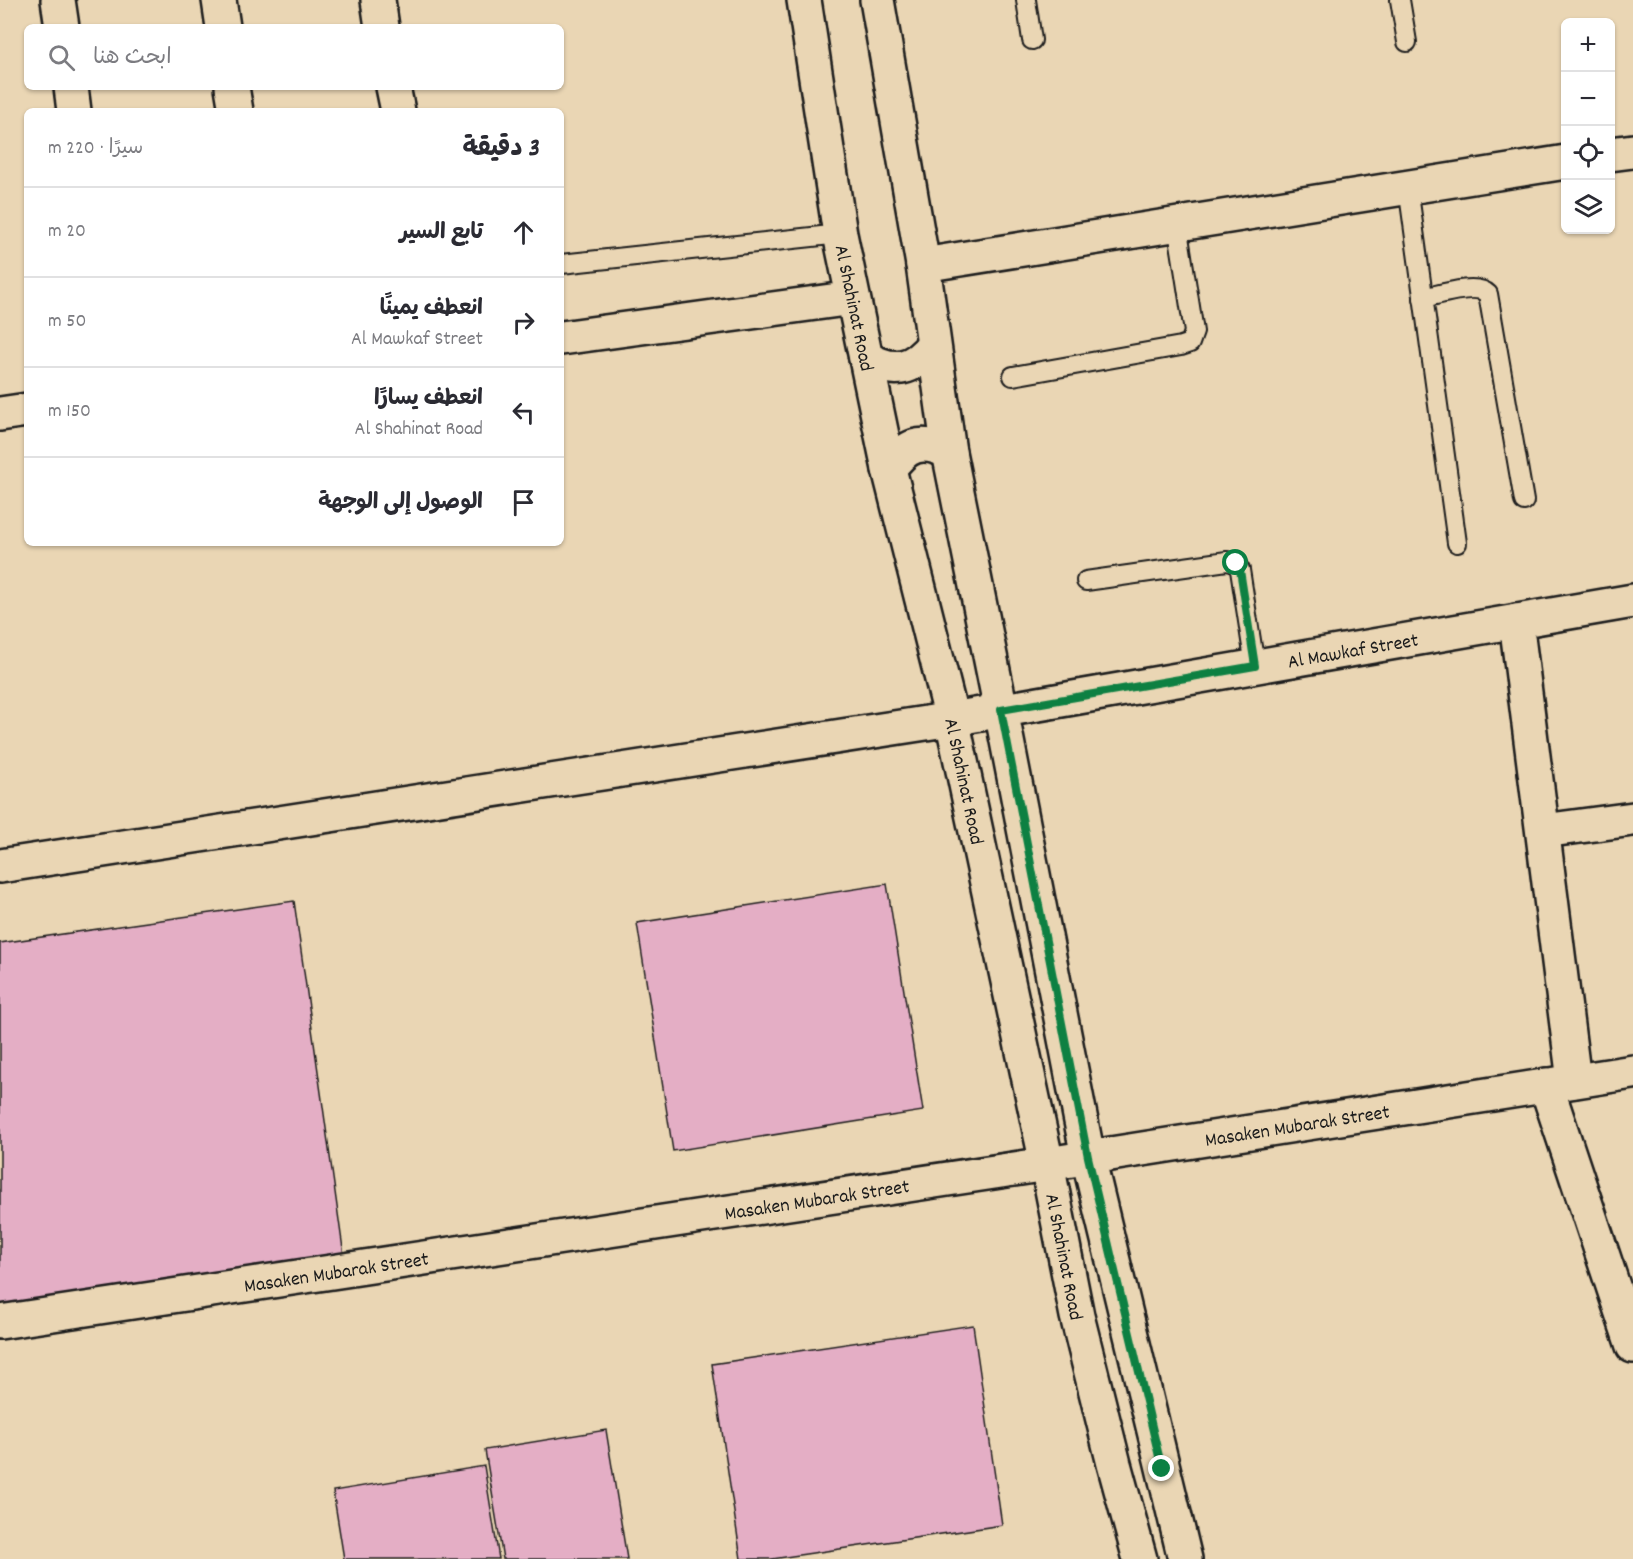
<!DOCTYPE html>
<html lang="ar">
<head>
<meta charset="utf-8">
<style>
  :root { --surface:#fff; --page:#f2f2f3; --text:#2b2b33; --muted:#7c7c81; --line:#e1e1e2 }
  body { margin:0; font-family:Dekko,"Playpen Sans Arabic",sans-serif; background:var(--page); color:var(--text); direction:rtl }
  .controls { position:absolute; right:18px; top:18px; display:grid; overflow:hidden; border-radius:9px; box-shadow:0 2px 4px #0004 }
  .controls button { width:54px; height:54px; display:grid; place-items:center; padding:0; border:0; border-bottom:2px solid var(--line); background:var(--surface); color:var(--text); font:30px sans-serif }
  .stop { position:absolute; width:18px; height:18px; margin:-14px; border:4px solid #0b8043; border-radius:50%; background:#fff }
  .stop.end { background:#0b8043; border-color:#fff; box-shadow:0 2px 6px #0008 }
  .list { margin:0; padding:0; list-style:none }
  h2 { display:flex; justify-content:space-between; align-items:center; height:78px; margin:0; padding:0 24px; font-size:26px }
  h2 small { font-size:20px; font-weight:400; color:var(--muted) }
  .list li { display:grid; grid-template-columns:39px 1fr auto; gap:18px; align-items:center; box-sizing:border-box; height:90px; padding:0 24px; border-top:2px solid var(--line) }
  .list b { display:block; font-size:22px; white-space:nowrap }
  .list p { margin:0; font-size:20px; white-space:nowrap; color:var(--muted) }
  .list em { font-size:20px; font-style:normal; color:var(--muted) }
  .icon { flex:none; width:33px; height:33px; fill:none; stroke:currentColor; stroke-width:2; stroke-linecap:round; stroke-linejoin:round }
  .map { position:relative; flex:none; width:1633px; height:1559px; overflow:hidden; direction:ltr }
  .search { position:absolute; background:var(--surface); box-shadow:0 2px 4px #0004; left:24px; top:24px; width:540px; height:66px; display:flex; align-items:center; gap:15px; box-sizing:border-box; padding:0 21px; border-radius:9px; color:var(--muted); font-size:22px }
  .panel { position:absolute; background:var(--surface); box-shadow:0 2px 4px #0004; left:24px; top:108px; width:540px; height:438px; border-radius:9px; direction:rtl }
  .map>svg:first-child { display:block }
  .building { fill:#e4aec5; stroke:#1c1c1c; stroke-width:1.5 }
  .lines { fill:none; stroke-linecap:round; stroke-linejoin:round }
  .lane-casing { stroke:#1c1c1c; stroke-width:22 }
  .street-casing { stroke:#1c1c1c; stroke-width:38 }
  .secondary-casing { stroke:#1c1c1c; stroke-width:38 }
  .lane { stroke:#ead6b4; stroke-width:18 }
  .street { stroke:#ead6b4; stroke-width:33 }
  .secondary { stroke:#ead6b4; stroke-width:33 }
  .route { stroke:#0b8043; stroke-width:8 }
  .labels { text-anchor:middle; stroke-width:4.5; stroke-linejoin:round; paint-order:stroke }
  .street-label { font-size:20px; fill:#1c1c1c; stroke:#ead6b4 }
</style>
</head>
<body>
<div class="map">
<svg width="1633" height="1559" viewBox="0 0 1633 1559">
  <rect width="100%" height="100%" fill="#ead6b4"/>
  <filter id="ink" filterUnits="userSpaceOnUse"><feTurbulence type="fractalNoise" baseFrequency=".0167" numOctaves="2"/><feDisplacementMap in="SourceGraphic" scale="12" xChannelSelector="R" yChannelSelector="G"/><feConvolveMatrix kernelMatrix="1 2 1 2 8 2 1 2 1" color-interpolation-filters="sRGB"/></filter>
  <g filter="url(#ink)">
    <!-- building -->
    <g class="building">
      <polygon points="887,884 923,1111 673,1151 637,923"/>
      <polygon points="294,901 344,1256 0,1305 0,943"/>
      <polygon points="973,1325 1002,1525 772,1559 741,1559 712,1364"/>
      <polygon points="606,1430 627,1559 503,1559 485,1450"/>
      <polygon points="484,1466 499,1559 344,1559 333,1491"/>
    </g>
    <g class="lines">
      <defs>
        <g id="lane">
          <polyline points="1026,0 1032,40"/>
          <polyline points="1400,0 1407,42"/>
          <polyline points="1408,187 1457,543"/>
          <polyline points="561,264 840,234"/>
          <path d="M 1423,298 C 1438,295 1477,282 1488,294 L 1524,501"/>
          <polyline points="1013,376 1181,346 1190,343 1194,332 1177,224"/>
          <polyline points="1086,581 1227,561 1236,563 1240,570 1255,666"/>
        </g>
        <g id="street">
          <polyline points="58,0 62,27"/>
          <polyline points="219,0 223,27"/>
          <polyline points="378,0 382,27"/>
          <polyline points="71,87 74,111"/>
          <polyline points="232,87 236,111"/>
          <polyline points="393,87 398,111"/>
          <polyline points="1610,154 1633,151"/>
          <polyline points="923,265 1566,162"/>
          <polyline points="561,338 853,298"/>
          <polyline points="0,414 27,410"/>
          <polyline points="1516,621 1574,1081"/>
          <polyline points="1543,831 1633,819"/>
          <path id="s1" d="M 0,866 L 952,719 L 1633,601"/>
          <polyline points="1546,1085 1633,1346"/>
          <path id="s2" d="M 0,1322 L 1047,1164 L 1633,1072"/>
        </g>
        <g id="secondary">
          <path id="s3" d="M 804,0 L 840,234 L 889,469 L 952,719 L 1047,1164 L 1077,1316 L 1114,1464 L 1140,1559"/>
          <polyline points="877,0 923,265 949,452 1001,710 1088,1157 1185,1559"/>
          <path d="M 866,358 C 894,374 913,370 933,345"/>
          <path d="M 889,469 C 907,444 921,439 949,452"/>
        </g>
      </defs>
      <!-- lane casing -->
      <use href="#lane" class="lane-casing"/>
      <!-- street casing -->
      <use href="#street" class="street-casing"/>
      <!-- secondary casing -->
      <use href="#secondary" class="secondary-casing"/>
      <!-- lane -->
      <use href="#lane" class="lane"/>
      <!-- street -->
      <use href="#street" class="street"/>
      <!-- secondary -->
      <use href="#secondary" class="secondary"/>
    </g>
  </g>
  <g class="lines" filter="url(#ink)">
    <!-- route -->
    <polyline class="route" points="1162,1469 1088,1157 1001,710 1255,666 1240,570 1236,563"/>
  </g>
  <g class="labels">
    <!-- street labels -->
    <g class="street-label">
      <text dy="7" stroke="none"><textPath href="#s3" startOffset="312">Al Shahinat Road</textPath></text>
      <text dy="7" stroke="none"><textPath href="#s1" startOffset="1370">Al Mawkaf Street</textPath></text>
      <text dy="7" stroke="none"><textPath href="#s3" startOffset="798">Al Shahinat Road</textPath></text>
      <text dy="7" stroke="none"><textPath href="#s2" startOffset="1312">Masaken Mubarak Street</textPath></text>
      <text dy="7" stroke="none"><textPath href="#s2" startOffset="826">Masaken Mubarak Street</textPath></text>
      <text dy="7" stroke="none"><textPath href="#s3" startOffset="1284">Al Shahinat Road</textPath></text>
      <text dy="7" stroke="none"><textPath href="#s2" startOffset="340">Masaken Mubarak Street</textPath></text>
    </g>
  </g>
</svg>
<div class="controls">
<button>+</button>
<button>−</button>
<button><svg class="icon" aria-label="locate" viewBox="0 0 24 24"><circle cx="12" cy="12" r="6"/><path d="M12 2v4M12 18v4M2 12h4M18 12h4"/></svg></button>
<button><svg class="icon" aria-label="layers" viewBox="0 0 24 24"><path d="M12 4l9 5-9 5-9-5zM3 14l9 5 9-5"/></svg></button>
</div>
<div class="stop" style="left:1236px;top:563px"></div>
<div class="stop end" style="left:1162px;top:1469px"></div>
<div class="search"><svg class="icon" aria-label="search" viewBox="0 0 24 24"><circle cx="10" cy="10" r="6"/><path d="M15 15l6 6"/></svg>ابحث هنا</div>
<section class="panel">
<h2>3 دقيقة<small>سيرًا · 220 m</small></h2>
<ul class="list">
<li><svg class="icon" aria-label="ahead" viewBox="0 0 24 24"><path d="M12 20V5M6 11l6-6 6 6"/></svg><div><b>تابع السير</b></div><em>20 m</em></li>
<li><svg class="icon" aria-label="right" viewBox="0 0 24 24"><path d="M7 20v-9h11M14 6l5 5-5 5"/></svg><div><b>انعطف يمينًا</b><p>Al Mawkaf Street</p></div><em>50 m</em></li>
<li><svg class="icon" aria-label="left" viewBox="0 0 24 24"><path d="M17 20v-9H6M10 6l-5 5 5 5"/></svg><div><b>انعطف يسارًا</b><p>Al Shahinat Road</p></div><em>150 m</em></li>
<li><svg class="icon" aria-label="arrive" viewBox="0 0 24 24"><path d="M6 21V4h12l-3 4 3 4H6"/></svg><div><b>الوصول إلى الوجهة</b></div></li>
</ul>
</section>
</div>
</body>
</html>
